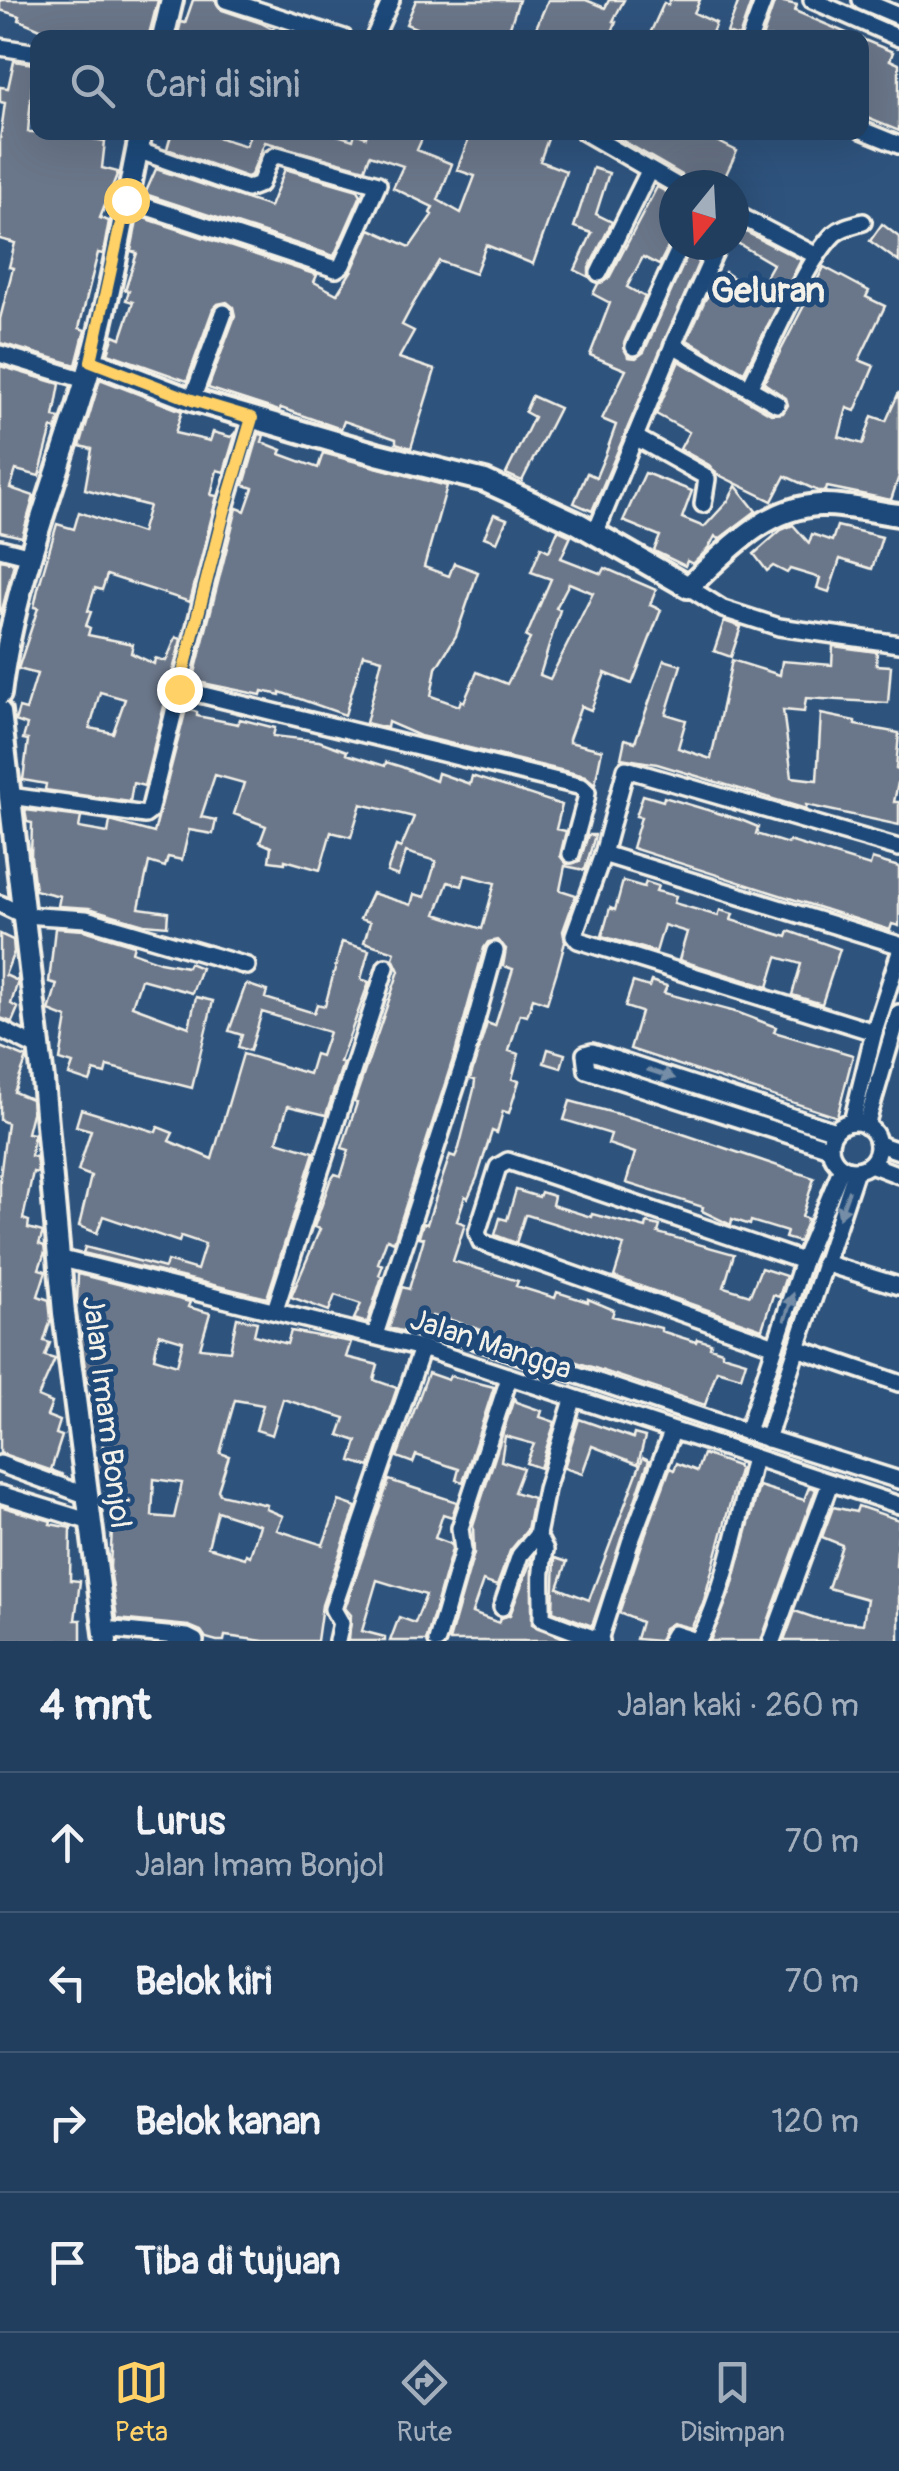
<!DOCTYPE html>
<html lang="id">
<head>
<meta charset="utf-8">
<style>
  :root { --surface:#223e5e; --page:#2e4967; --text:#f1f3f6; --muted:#a2aebc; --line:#3f5773; --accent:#ffd166 }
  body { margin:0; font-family:Pangolin,sans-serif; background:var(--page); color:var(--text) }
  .compass { position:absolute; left:659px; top:170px; width:90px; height:90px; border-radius:50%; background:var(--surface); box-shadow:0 10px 40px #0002; rotate:198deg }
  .stop { position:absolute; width:30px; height:30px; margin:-22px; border:8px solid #ffd166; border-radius:50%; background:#fff }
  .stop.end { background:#ffd166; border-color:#fff; box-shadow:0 2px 10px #0008 }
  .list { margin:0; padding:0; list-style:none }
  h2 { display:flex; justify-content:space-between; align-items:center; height:130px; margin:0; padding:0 40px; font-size:42px }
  h2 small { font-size:32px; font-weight:400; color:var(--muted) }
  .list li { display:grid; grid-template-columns:65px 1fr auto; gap:30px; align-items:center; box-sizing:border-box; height:140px; padding:0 40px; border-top:2px solid var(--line) }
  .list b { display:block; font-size:38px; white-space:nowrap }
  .list p { margin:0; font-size:32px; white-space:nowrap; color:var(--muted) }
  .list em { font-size:32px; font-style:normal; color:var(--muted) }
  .icon { flex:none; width:55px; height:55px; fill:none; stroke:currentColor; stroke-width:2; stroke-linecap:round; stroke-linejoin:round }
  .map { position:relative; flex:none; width:899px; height:1641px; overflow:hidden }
  .search { position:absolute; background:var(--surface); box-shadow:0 10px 40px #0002; left:30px; right:30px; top:30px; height:110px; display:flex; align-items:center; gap:25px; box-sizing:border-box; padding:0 35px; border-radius:20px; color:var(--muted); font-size:38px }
  .sheet { height:690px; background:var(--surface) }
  nav { display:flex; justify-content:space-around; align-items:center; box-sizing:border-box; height:140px; border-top:2px solid var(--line); background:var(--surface); font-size:28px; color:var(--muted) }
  nav a { display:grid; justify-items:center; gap:5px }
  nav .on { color:var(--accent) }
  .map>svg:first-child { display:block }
  .building { fill:#6a7689; stroke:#f4f1e8; stroke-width:2.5; fill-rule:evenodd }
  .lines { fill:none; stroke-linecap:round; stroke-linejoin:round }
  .minor-casing { stroke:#f4f1e8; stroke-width:22 }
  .tertiary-casing { stroke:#f4f1e8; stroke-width:28 }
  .minor { stroke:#1f4a7a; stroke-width:15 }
  .tertiary { stroke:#1f4a7a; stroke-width:20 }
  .oneway { fill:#748da6 }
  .route { stroke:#ffd166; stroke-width:12 }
  .labels { text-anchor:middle; stroke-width:10; stroke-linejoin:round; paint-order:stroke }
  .street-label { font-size:30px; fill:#f4f1e8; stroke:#1f4a7a }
  .quarter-label { font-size:35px; font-weight:bold; fill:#f4f1e8; stroke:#1f4a7a }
</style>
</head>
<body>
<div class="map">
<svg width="899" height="1641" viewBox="0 0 899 1641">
  <rect width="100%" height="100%" fill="#2e537d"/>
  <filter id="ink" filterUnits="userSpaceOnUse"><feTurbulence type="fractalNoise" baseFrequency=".01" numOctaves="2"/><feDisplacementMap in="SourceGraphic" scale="20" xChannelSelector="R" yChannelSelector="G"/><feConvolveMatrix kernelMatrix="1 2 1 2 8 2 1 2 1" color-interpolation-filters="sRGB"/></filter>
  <g filter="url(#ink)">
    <!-- building -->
    <g class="building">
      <polygon points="0,0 158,0 148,38 41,38 43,30 19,20 20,16 0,10"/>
      <polygon points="193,0 215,0 222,10 261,23 290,38 177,38 181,22 185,23"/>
      <polygon points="416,0 519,0 506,38 414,38 416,28 406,24"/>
      <polygon points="548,0 586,0 605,8 609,0 624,0 613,21 616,22 610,38 556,38 536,28"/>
      <polygon points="670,0 700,0 694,13 716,23 710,38 648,38 664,3 668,5"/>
      <polygon points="739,0 752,0 739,37 727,33"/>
      <polygon points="775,0 797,5 795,11 858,38 762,38"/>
      <polygon points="862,39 893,52 890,60 899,64 899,131 862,116"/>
      <polygon points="14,61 34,64 28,132 53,132 105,141 102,168 118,172 100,218 109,221 103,254 98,253 79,328 85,330 76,365 0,343 0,319 13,268 9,267 15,243 0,239 0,139 5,103 0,102 0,87 8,88"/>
      <polygon points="172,132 219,132 217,137 246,146 249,137 245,132 328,132 353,140 355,133 366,137 367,132 425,132 417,150 452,164 438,200 461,213 475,176 457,170 471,132 539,132 549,136 540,161 566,171 533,264 486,245 475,274 439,261 412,306 402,325 414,331 399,358 435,370 411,448 396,443 396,439 344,421 341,429 281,408 279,411 208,388 235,316 233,307 227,302 218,304 213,309 187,381 108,353 114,335 121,338 133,302 126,300 129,291 125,290 137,253 131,251 138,216 317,275 314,282 337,294 352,270 370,229 410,247 432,215 430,213 433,207 393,188 403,166 370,155 365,169 265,142 251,175 247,177 167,149"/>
      <polygon points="621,132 698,132 737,151 721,185 687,185 682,175 618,138"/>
      <polygon points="593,168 609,173 596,214 612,222 589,268 589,277 575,270 592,233 574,227"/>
      <polygon points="156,169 270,207 285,169 358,190 361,195 334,256 145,194"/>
      <polygon points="657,187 674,196 674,236 659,265 643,257 627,287 645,297 624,343 628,357 636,358 644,352 692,245 706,245 592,511 574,503 587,473 596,477 606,453 616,425 602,419 626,370 590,355 610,303 593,294 598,284 609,278"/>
      <polygon points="882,224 899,237 899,262 870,241"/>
      <polygon points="734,226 801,260 744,372 687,340 705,300 725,272 756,294 773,264 734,241"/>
      <polygon points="824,267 869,291 866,297 885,306 859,360 874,366 855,411 847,408 839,437 863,444 872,416 886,421 899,392 899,476 891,500 827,487 826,491 818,491 785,476 772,501 717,474 709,465 680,449 689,432 656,414 679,361 771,414 783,413 788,405 786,398 764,383"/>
      <polygon points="0,366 60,384 54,417 60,418 56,430 52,428 39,476 16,470 10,488 34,496 22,537 0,532"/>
      <path d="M 100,379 L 182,411 L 175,433 L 210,441 L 213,432 L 231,437 L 236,432 L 224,472 L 217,470 L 211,495 L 217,496 L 190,602 L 107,575 L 102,590 L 95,588 L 88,611 L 91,612 L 86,626 L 90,628 L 88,635 L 133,644 L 131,653 L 154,664 L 155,658 L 166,661 L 176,637 L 181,639 L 144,786 L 133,783 L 130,802 L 45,790 L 46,784 L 23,780 L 28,740 L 23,739 L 27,725 L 15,721 L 19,708 L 26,710 L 37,674 L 18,669 L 38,608 L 34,607 L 38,589 L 57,524 L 74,529 L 79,512 L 141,533 L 149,506 L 85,489 L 92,449 L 80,446 ZM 100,692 L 125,699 L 113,733 L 90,728 Z"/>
      <polygon points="532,396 559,408 522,481 506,474 534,417 525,412"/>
      <path d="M 259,434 L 264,435 L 262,442 L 282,450 L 280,454 L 318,468 L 323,453 L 447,486 L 424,567 L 449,576 L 454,563 L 478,572 L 456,636 L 436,668 L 431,696 L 459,706 L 461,700 L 464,702 L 477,672 L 507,684 L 530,639 L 526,637 L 551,579 L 531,572 L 541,547 L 549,551 L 558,530 L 571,536 L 561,558 L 602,574 L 605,568 L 656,590 L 650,605 L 661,610 L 632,684 L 605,673 L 591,710 L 581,706 L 569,739 L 569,742 L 602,750 L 595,784 L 585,776 L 420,736 L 388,722 L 387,728 L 366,723 L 382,659 L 363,654 L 345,715 L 280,692 L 280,695 L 262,691 L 261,695 L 193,681 L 237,508 L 245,511 L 253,488 L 244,485 ZM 569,583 L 593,593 L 550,679 L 540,675 L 560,610 L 556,608 Z"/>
      <polygon points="645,473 692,491 682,518 704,527 728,501 736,486 756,511 719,539 715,536 708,549 693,564 687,561 685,566 654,551 660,536 623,521"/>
      <polygon points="494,514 507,519 497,542 484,537"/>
      <polygon points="793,525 809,543 812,534 832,541 837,526 882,537 872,569 840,559 829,592 817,588 820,578 790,569 787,573 773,566 767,571 754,554 781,530"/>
      <polygon points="0,560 14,563 1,614 0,614"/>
      <polygon points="724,621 741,627 731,657 714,651"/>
      <polygon points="833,646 877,652 876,665 891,666 888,703 806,698 804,712 783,710 792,777 817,780 821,714 855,721 855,725 899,733 896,769 899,770 899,778 894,802 899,802 899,825 806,805 806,809 657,764 621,758 625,739 635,742 664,660 681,665 666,714 686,720 678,748 711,759 732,660 780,675 782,661 832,665"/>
      <path d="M 186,709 L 197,712 L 197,716 L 238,724 L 240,719 L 275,728 L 273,736 L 319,741 L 347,751 L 346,754 L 385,766 L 386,762 L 402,767 L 436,781 L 438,773 L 470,784 L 472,776 L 562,805 L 556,829 L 566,831 L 560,856 L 567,864 L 580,861 L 588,835 L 595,835 L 585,870 L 565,866 L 560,890 L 576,895 L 563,931 L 565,942 L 557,971 L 547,1003 L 533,998 L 527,1016 L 520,1014 L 509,1051 L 519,1054 L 512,1079 L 519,1081 L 509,1113 L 503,1111 L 497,1133 L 492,1131 L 477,1178 L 468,1198 L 465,1196 L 457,1221 L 465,1224 L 453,1261 L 518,1281 L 516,1286 L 555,1298 L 557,1292 L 588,1302 L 588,1299 L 614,1310 L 612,1316 L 661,1328 L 661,1331 L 696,1342 L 697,1339 L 711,1343 L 710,1347 L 722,1351 L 722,1354 L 746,1361 L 741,1377 L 717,1370 L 705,1405 L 451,1320 L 432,1316 L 426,1337 L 389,1328 L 402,1287 L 409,1289 L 424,1238 L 419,1237 L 423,1223 L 427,1224 L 450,1155 L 455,1157 L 459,1148 L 474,1089 L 475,1080 L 470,1079 L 487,1023 L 495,1026 L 513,969 L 503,966 L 506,949 L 497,940 L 488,942 L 484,948 L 455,1053 L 394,1242 L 387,1239 L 378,1263 L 383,1265 L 379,1275 L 382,1277 L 367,1323 L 354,1319 L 361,1304 L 335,1295 L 329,1311 L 291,1297 L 320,1229 L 314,1227 L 330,1181 L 335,1174 L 341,1176 L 349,1150 L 342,1148 L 357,1103 L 354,1102 L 399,971 L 393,958 L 395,952 L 364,942 L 370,922 L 360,919 L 372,893 L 411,905 L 414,894 L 425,897 L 436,861 L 406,852 L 398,876 L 387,872 L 396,846 L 401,848 L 414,817 L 361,804 L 351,837 L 331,832 L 320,870 L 285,860 L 285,863 L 269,861 L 271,847 L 260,842 L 266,826 L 234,814 L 244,783 L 215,775 L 201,817 L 216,820 L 213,834 L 189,830 L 182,860 L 168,857 L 165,867 L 149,862 L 139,908 L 168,912 L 167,926 L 144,924 L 89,908 L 58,906 L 60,896 L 35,890 L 31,857 L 32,823 L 27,822 L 25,810 L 81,817 L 79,828 L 108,833 L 110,821 L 154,833 ZM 465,875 L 495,883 L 482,929 L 436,914 L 448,882 L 462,886 Z"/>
      <polygon points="643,795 663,801 664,797 741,820 758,827 756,834 788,844 789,841 870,866 872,859 899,867 899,926 892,924 890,930 632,848 641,817 636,816"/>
      <polygon points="623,881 644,887 646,882 658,886 656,891 676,896 674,903 718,916 720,910 733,914 731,920 787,937 789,931 840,949 822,1004 792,995 801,964 777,957 768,987 679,960 687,932 664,925 656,952 602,936 610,908 615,910"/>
      <polygon points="55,928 84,930 134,945 132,952 160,962 187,967 189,963 201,968 192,993 141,979 132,1006 189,1027 196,997 213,1001 192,1088 107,1066 105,1074 94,1071 90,1082 69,1075 73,1064 60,1060 67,1018 49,1011 57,984 49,982"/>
      <polygon points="0,934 13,940 14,952 5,975 18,981 11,1004 18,1008 12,1022 0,1018"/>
      <polygon points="342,942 369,950 361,979 369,982 340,1062 343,1063 326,1115 288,1106 277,1141 314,1152 267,1298 83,1253 85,1247 165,1268 167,1261 197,1270 205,1244 181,1236 179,1242 103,1216 97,1233 79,1226 91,1176 78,1171 91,1130 76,1126 81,1109 156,1132 158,1127 173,1133 169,1141 212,1159 243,1054 309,1074 315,1054 321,1056 329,1032 262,1012 250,1051 238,1047 242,1035 229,1031 246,984 267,991 265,998 314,1013 317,1004 325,1006"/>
      <polygon points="651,981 667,986 664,993 739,1013 776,1027 774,1032 853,1055 837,1117 630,1049 641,1012 625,1007 633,982 649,987"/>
      <polygon points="0,1047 27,1058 14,1092 31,1099 32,1113 27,1133 34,1134 31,1156 36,1157 38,1173 33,1172 23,1219 29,1221 28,1228 43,1232 39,1244 44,1246 45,1252 39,1269 46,1271 38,1296 49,1300 51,1319 44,1341 50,1343 45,1356 55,1359 38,1397 52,1403 47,1416 60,1421 56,1434 62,1436 51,1470 64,1475 0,1453 0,1177 7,1123 0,1120"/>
      <polygon points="548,1049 565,1054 561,1068 544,1063"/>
      <polygon points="570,1101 647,1122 814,1178 802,1217 808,1219 799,1242 785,1238 787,1232 751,1221 750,1225 732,1219 731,1225 702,1211 703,1207 626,1183 635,1153 608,1144 611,1134 564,1120"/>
      <polygon points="516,1190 539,1197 541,1192 554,1196 552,1205 591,1217 592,1214 646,1228 647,1223 660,1226 658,1233 734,1254 724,1287 750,1295 761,1268 786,1276 779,1297 773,1295 762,1329 614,1277 624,1245 527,1215 525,1215 516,1243 495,1235 500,1218 507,1220"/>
      <path d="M 78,1274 L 190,1302 L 188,1307 L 210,1313 L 200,1348 L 230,1351 L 237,1318 L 257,1322 L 254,1335 L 287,1344 L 291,1331 L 351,1342 L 346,1357 L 378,1365 L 374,1380 L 397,1388 L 370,1467 L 351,1461 L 357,1441 L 339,1435 L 345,1418 L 283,1399 L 272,1435 L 256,1430 L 263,1405 L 235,1400 L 220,1453 L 229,1456 L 218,1490 L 220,1494 L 267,1505 L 266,1509 L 283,1516 L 277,1530 L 323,1545 L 339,1501 L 356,1507 L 322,1605 L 317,1641 L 264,1641 L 225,1636 L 224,1641 L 217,1641 L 206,1638 L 201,1631 L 189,1626 L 117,1619 L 110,1567 L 113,1509 L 105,1508 L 107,1472 L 98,1472 L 96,1457 L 101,1457 L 107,1417 L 90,1411 L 89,1397 L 93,1384 L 87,1382 L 81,1340 L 85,1305 L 77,1303 ZM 159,1334 L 183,1341 L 177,1365 L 154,1358 ZM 154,1479 L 182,1483 L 174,1518 L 152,1516 ZM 217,1511 L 260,1525 L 250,1556 L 246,1554 L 245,1558 L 208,1547 Z"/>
      <polygon points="428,1373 448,1380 450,1376 494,1387 463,1482 456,1480 459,1469 416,1455 413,1463 397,1457"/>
      <polygon points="514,1398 516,1402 542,1411 540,1417 555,1422 540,1468 526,1463 534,1444 505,1436 501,1461 523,1468 514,1492 533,1498 527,1530 510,1551 497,1586 483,1581 472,1613 499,1623 501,1618 510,1615 532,1558 532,1624 569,1641 449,1641 474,1553 473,1525"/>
      <polygon points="579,1419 633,1438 634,1434 645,1437 638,1464 592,1446 582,1474 564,1468"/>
      <polygon points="703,1454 737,1466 739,1470 703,1604 691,1628 672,1623 664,1628 659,1641 636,1639 641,1622 619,1613 641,1547 670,1468 674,1470 677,1463 697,1471"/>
      <polygon points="643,1457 649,1460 592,1626 553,1611 555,1558 567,1562 558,1588 589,1600"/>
      <polygon points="389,1480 457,1502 452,1517 443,1514 435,1538 451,1544 452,1549 426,1641 390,1641 399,1617 415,1623 426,1595 377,1580 362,1631 385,1637 385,1641 349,1641 351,1615 345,1608"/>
      <polygon points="759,1486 804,1500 809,1487 816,1489 761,1641 710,1641 732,1587"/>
      <polygon points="0,1506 51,1521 50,1524 71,1528 70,1580 80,1581 75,1620 81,1620 81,1641 0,1641"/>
      <polygon points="858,1506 899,1520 896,1566 899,1567 899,1641 784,1641 795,1611 818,1619 863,1624 867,1599 828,1588 842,1545 822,1537 833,1507 856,1512"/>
    </g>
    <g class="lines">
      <defs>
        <g id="minor">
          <polyline points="226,0 344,38"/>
          <polyline points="812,0 899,38"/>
          <polyline points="861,0 899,16"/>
          <polyline points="374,38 391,0"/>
          <polyline points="750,38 764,0"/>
          <polyline points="0,47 38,53"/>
          <polyline points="862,130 899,145"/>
          <polyline points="584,132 676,185"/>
          <polyline points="126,200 336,269 342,265 378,184 277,155 270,159 260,184 247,189 137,150"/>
          <polyline points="734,213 817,256"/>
          <polyline points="599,273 649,171"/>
          <path d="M 673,345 L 749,388 C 769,349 806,261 834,234 C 842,227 853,225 863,222"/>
          <polyline points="634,347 681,245"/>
          <polyline points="0,354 85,380"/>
          <polyline points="749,388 777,404"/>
          <polyline points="192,400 224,313"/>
          <polyline points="635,437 703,475 707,479 703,504"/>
          <polyline points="595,534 673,345 718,245"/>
          <polyline points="0,548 31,556"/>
          <polyline points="688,587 723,609 779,627 899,644"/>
          <polyline points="179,689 582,787 587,792 586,799 571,854"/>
          <polyline points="10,796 145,815 149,812 224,511 252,417"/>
          <polyline points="603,854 899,945"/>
          <polyline points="0,904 23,915 86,919 247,966"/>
          <polyline points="0,1029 40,1049"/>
          <polyline points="874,1032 578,940 574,935 603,854 626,769 899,848"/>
          <polyline points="852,1122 874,1032 899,955"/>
          <circle cx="854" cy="1146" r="24"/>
          <polyline points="866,1126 899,1013"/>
          <polyline points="878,1144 899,1151"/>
          <polyline points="830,1148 587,1070 585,1054 592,1052 835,1131"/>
          <polyline points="870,1164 899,1175"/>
          <polyline points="58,1258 422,1348 899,1505"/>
          <polyline points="824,1263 899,1286"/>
          <polyline points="275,1310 386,967"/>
          <polyline points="447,1331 747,1432 899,1480"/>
          <polyline points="375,1335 466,1056 495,951"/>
          <polyline points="775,1346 481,1242 477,1233 498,1167 508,1161 803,1261"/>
          <polyline points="797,1348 899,1383"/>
          <path d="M 573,1400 L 546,1489 L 537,1535 L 545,1550 C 539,1574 543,1595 542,1619 L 601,1641"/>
          <polyline points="747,1432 803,1261 842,1167"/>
          <polyline points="767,1439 856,1170"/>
          <polyline points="0,1464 88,1496"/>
          <polyline points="0,1494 91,1522"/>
          <polyline points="502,1607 520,1555 537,1535"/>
          <polyline points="104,1629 187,1637 195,1641"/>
          <polyline points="599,1640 630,1543 672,1432"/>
          <polyline points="337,1641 341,1623 333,1609 422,1348"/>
          <polyline points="437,1641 463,1550 460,1528 509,1378"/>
          <path d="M 670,1641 L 674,1634 L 696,1641 C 719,1618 744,1496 754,1458"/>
          <polyline points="772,1641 830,1483"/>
        </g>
        <g id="tertiary">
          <polyline points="163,38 172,0"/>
          <path d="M 91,361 L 192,400 L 377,454 L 485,481 L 577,523 L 688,587 C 725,553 765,507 820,505 C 845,504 874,512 899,515"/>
          <path d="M 0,694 C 14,580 60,473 91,363 C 112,288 125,209 141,132"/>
          <polyline points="0,712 43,1080 64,1313 106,1641"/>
        </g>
      </defs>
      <!-- minor casing -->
      <use href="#minor" class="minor-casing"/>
      <!-- tertiary casing -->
      <use href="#tertiary" class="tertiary-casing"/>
      <!-- minor -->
      <use href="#minor" class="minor"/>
      <!-- tertiary -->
      <use href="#tertiary" class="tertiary"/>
    </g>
    <!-- one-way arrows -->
    <defs><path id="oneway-solid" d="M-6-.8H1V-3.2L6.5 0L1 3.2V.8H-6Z" transform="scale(2.5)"/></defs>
    <g class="oneway">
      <use href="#oneway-solid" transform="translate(661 1074) rotate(18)"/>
      <use href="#oneway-solid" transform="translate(844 1204) rotate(110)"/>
      <use href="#oneway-solid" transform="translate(789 1307) rotate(-72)"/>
    </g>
  </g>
  <g class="lines" filter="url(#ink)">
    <!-- route -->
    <polyline class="route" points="126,200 91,361 192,400 252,418 224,512 179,689"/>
  </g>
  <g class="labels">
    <!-- street labels -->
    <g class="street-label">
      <text transform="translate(491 1344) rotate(18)" y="10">Jalan Mangga</text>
      <text transform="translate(107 1412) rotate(83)" y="10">Jalan Imam Bonjol</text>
    </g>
    <!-- quarter labels -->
    <g class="quarter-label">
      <text x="768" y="302">Geluran</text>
    </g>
  </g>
</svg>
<svg class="compass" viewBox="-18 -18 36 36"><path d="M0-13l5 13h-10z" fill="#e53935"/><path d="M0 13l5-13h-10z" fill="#a2aebc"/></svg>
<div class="stop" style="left:126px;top:200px"></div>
<div class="stop end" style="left:179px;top:689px"></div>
<div class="search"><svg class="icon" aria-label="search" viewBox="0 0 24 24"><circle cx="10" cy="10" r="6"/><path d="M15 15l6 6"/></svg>Cari di sini</div>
</div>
<section class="sheet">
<h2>4 mnt<small>Jalan kaki · 260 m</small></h2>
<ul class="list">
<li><svg class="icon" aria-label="ahead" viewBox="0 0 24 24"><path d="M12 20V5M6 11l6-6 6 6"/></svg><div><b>Lurus</b><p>Jalan Imam Bonjol</p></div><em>70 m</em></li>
<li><svg class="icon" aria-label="left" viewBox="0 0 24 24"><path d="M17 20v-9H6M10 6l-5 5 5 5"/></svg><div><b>Belok kiri</b></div><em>70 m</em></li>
<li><svg class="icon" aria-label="right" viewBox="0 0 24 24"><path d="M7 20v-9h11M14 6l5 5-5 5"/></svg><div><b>Belok kanan</b></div><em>120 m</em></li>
<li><svg class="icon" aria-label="arrive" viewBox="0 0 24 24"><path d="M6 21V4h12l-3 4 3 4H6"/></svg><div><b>Tiba di tujuan</b></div></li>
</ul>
</section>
<nav>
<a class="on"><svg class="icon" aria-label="map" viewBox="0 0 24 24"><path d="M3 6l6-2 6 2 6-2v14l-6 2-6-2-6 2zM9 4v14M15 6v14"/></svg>Peta</a>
<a><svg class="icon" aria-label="directions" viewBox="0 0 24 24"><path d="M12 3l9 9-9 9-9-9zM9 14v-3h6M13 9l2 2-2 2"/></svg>Rute</a>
<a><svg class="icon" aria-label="saved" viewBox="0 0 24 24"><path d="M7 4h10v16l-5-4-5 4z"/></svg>Disimpan</a>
</nav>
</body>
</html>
